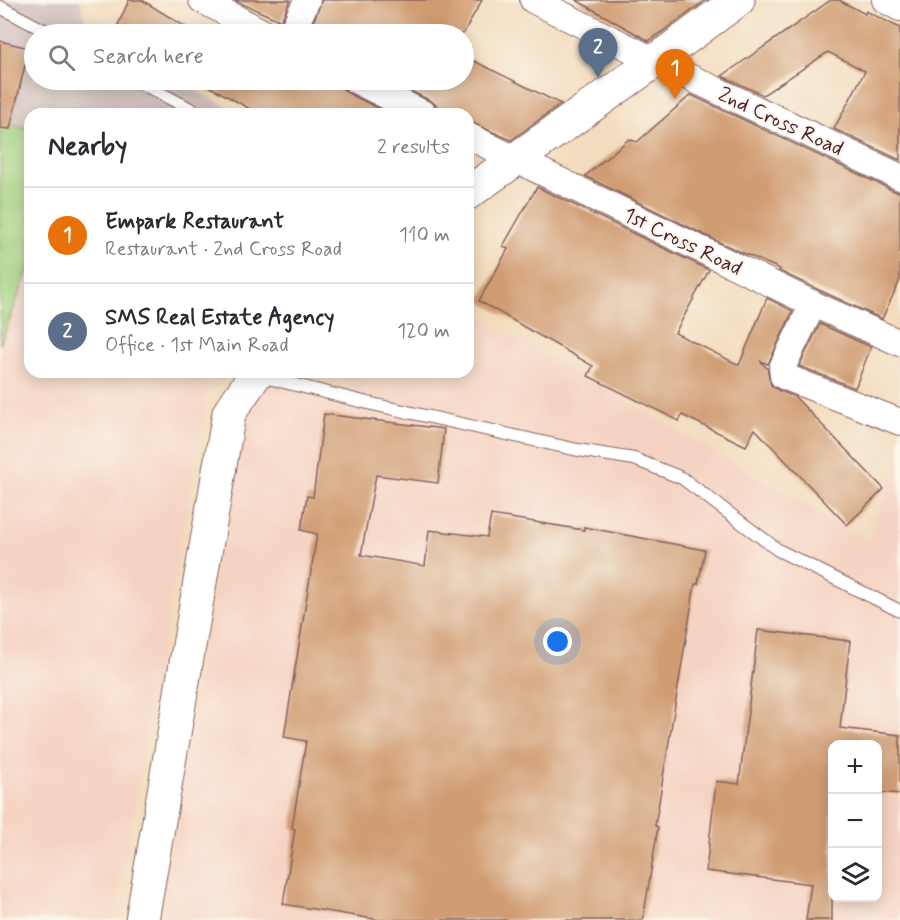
<!DOCTYPE html>
<html lang="en">
<head>
<meta charset="utf-8">
<style>
  :root { --surface:#fff; --page:#f2f2f3; --text:#2b2b33; --muted:#7c7c81; --line:#e1e1e2; --accent:#db2777 }
  body { margin:0; font-family:Mynerve,sans-serif; background:var(--page); color:var(--text) }
  .controls { position:absolute; right:18px; bottom:18px; display:grid; overflow:hidden; border-radius:12px; box-shadow:0 3px 15px #0003 }
  .controls button { width:54px; height:54px; display:grid; place-items:center; padding:0; border:0; border-bottom:2px solid var(--line); background:var(--surface); color:var(--text); font:30px sans-serif }
  .you { position:absolute; left:558px; top:642px; width:21px; height:21px; margin:-15px; border:4px solid #fff; border-radius:50%; background:#1a73e8; box-shadow:0 0 0 9px #1a73e833 }
  .badge { display:grid; place-items:center; width:39px; height:39px; border-radius:50%; background:var(--accent); color:#fff; font-size:20px; font-weight:700 }
  .pin { position:absolute; translate:-50% -50px; filter:drop-shadow(0 2px 3px #0008) }
  .pin::after { content:''; position:absolute; top:32px; width:21px; height:18px; background:inherit; clip-path:polygon(0 0,100% 0,50% 100%) }
  .list { margin:0; padding:0; list-style:none }
  h2 { display:flex; justify-content:space-between; align-items:center; height:78px; margin:0; padding:0 24px; font-size:26px }
  h2 small { font-size:20px; font-weight:400; color:var(--muted) }
  .list li { display:grid; grid-template-columns:39px 1fr auto; gap:18px; align-items:center; box-sizing:border-box; height:96px; padding:0 24px; border-top:2px solid var(--line) }
  .list b { display:block; font-size:22px; white-space:nowrap }
  .list p { margin:0; font-size:20px; white-space:nowrap; color:var(--muted) }
  .list em { font-size:20px; font-style:normal; color:var(--muted) }
  .icon { flex:none; width:33px; height:33px; fill:none; stroke:currentColor; stroke-width:2; stroke-linecap:round; stroke-linejoin:round }
  .map { position:relative; flex:none; width:900px; height:920px; overflow:hidden }
  .search { position:absolute; background:var(--surface); box-shadow:0 3px 15px #0003; left:24px; top:24px; width:450px; height:66px; display:flex; align-items:center; gap:15px; box-sizing:border-box; padding:0 21px; border-radius:33px; color:var(--muted); font-size:22px }
  .panel { position:absolute; background:var(--surface); box-shadow:0 3px 15px #0003; left:24px; top:108px; width:450px; height:270px; border-radius:18px }
  .map>svg:first-child { display:block }
  .built { fill:#f5d3c2; fill-rule:evenodd }
  .industrial { fill:#d1c0bd }
  .green { fill:#a3d17f; stroke:#767855; stroke-width:1.5 }
  .building { fill:#d09c72 }
  .lines { fill:none; stroke-linecap:round; stroke-linejoin:round }
  .lane-casing { stroke:#85615e; stroke-width:14 }
  .street-casing { stroke:#85615e; stroke-width:28 }
  .secondary-casing { stroke:#85615e; stroke-width:35 }
  .lane { stroke:#fff; stroke-width:12 }
  .street { stroke:#fff; stroke-width:26 }
  .secondary { stroke:#fff; stroke-width:33 }
  .labels { text-anchor:middle; stroke-width:4.5; stroke-linejoin:round; paint-order:stroke }
  .street-label { font-size:21px; fill:#4a1f2b; stroke:#fbf7ec }
</style>
</head>
<body>
<div class="map">
<svg width="900" height="920" viewBox="0 0 900 920">
  <rect width="100%" height="100%" fill="#fbf7ec"/>
  <filter id="ink" filterUnits="userSpaceOnUse"><feTurbulence type="fractalNoise" baseFrequency=".0167" numOctaves="2"/><feDisplacementMap in="SourceGraphic" scale="12" xChannelSelector="R" yChannelSelector="G"/><feConvolveMatrix kernelMatrix="1 2 1 2 8 2 1 2 1" color-interpolation-filters="sRGB"/></filter>
  <filter id="wash" filterUnits="userSpaceOnUse"><feTurbulence type="fractalNoise" baseFrequency=".008" numOctaves="4" result="noise"/><feDisplacementMap in="SourceGraphic" scale="24" xChannelSelector="R" yChannelSelector="G"/><feGaussianBlur stdDeviation="1.35" result="paint"/><feColorMatrix in="noise" values="0 0 0 0 0 0 0 0 0 0 0 0 0 0 0 0 0 1.4 0 .05"/><feComposite in="paint" operator="in"/></filter>
  <g filter="url(#wash)">
    <rect width="100%" height="100%" fill="#f3dcbd"/>
    <!-- built -->
    <g class="built">
      <polygon points="0,121 30,129 30,372 225,372 207,395 114,920 0,920"/>
      <path d="M 468,303 L 498,327 L 869,540 L 900,451 L 900,920 L 158,920 L 241,399 L 274,372 L 468,372 ZM 832,744 L 878,744 L 878,898 L 832,898 Z"/>
    </g>
    <!-- industrial -->
    <polygon class="industrial" points="0,0 80,0 89,34 34,34 34,80 174,80 241,114 30,114 30,129 0,121"/>
    <!-- green -->
    <polygon class="green" points="0,121 30,129 30,265 0,345"/>
    <g id="blocks">
      <!-- building -->
      <g class="building">
        <polygon points="129,0 142,0 197,34 114,34"/>
        <polygon points="234,0 290,0 281,21"/>
        <polygon points="322,0 482,0 463,34 313,34 309,32"/>
        <polygon points="576,0 706,0 649,41"/>
        <polygon points="831,0 839,0 865,14 866,11 900,28 900,160 834,129 865,71 828,52 763,95 722,76"/>
        <polygon points="0,41 29,48 10,129 0,128"/>
        <polygon points="464,56 561,104 511,140 468,121 468,114 439,114 437,106 431,101 388,80 464,80"/>
        <polygon points="198,80 270,80 282,87 287,80 340,80 342,88 348,93 390,114 259,114"/>
        <polygon points="691,95 894,191 900,192 900,280 882,319 819,290 779,271 780,269 723,244 585,176 629,139 637,142"/>
        <polygon points="537,187 709,270 675,333 739,365 767,298 793,311 768,364 760,361 767,368 771,385 778,390 795,397 884,489 847,525 755,429 746,446 682,415 679,421 588,376 593,366 479,301 508,249 503,246"/>
        <polygon points="820,324 871,347 855,388 799,366"/>
        <polygon points="324,414 444,429 438,483 376,475 361,555 425,566 429,530 487,537 491,515 584,530 584,527 705,550 698,584 695,584 655,826 658,827 643,920 380,920 283,904 295,829 292,828 306,741 284,737 317,534 301,530 307,496 313,497"/>
        <polygon points="758,630 850,641 840,728 900,735 900,794 878,792 878,744 832,744 832,920 806,920 811,884 706,871 716,781 739,784"/>
      </g>
    </g>
  </g>
  <g filter="url(#ink)">
    <use href="#blocks" fill-opacity="0" stroke="#85615e" stroke-width="1.5"/>
    <g class="lines">
      <defs>
        <g id="lane">
          <polyline points="0,7 51,34"/>
          <polyline points="135,80 200,114"/>
          <polyline points="256,375 372,404 578,450 634,459 682,478 778,550 900,611"/>
        </g>
        <g id="street">
          <polyline points="202,0 266,34"/>
          <polyline points="533,0 655,61 900,177"/>
          <polyline points="885,0 900,8"/>
          <polyline points="291,34 307,0"/>
          <polyline points="355,80 424,114"/>
          <polyline points="468,136 813,304 900,343"/>
          <polyline points="813,304 782,368 783,376 900,422"/>
        </g>
        <g id="secondary">
          <polyline points="468,193 655,61 738,0"/>
          <polyline points="142,920 229,413 257,372"/>
        </g>
      </defs>
      <!-- lane casing -->
      <use href="#lane" class="lane-casing"/>
      <!-- street casing -->
      <use href="#street" class="street-casing"/>
      <!-- secondary casing -->
      <use href="#secondary" class="secondary-casing"/>
      <!-- lane -->
      <use href="#lane" class="lane"/>
      <!-- street -->
      <use href="#street" class="street"/>
      <!-- secondary -->
      <use href="#secondary" class="secondary"/>
    </g>
  </g>
  <g class="labels">
    <!-- street labels -->
    <g class="street-label">
      <text transform="translate(781 121) rotate(25)" y="7">2nd Cross Road</text>
      <text transform="translate(683 241) rotate(26)" y="7">1st Cross Road</text>
    </g>
  </g>
</svg>
<div class="controls">
<button>+</button>
<button>−</button>
<button><svg class="icon" aria-label="layers" viewBox="0 0 24 24"><path d="M12 4l9 5-9 5-9-5zM3 14l9 5 9-5"/></svg></button>
</div>
<div class="you"></div>
<div class="pin badge" style="left:675px;top:99px;background:#e8710a">1</div>
<div class="pin badge" style="left:598px;top:78px;background:#5c6f8a">2</div>
<div class="search"><svg class="icon" aria-label="search" viewBox="0 0 24 24"><circle cx="10" cy="10" r="6"/><path d="M15 15l6 6"/></svg>Search here</div>
<section class="panel">
<h2>Nearby<small>2 results</small></h2>
<ul class="list">
<li><span class="badge" style="background:#e8710a">1</span><div><b>Empark Restaurant</b><p>Restaurant · 2nd Cross Road</p></div><em>110 m</em></li>
<li><span class="badge" style="background:#5c6f8a">2</span><div><b>SMS Real Estate Agency</b><p>Office · 1st Main Road</p></div><em>120 m</em></li>
</ul>
</section>
</div>
</body>
</html>
